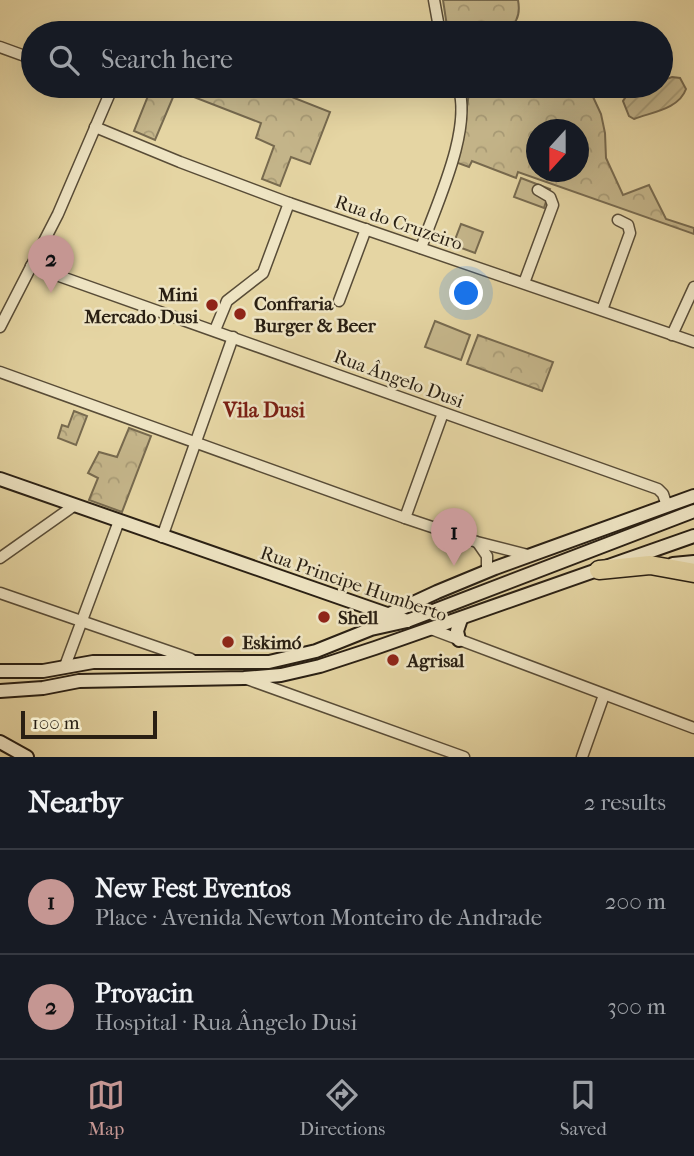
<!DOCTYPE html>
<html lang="en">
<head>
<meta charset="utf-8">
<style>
  :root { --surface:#171b24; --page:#242831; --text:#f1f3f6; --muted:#9ea1a6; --line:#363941; --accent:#c59692 }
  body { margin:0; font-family:"IM FELL French Canon",serif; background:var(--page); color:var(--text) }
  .compass { position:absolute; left:526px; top:119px; width:63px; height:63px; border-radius:50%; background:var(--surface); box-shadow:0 7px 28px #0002; rotate:201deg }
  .scale { position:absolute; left:21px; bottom:18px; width:136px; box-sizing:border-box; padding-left:7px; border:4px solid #291f13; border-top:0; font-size:19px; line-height:24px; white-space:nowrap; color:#291f13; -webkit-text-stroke:5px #eee4c3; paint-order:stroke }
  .you { position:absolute; left:467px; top:294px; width:24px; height:24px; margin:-18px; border:5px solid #fff; border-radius:50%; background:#1a73e8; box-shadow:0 0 0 10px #1a73e833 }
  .badge { display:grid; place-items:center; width:46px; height:46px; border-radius:50%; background:var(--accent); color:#111; font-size:23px; font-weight:700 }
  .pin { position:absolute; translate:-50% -58px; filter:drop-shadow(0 2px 4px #0008) }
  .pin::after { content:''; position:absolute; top:37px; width:24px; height:21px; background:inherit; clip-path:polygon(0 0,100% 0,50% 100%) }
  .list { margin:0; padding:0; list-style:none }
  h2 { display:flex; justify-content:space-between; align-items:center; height:91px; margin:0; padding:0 28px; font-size:30px }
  h2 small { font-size:23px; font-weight:400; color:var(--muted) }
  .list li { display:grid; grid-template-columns:46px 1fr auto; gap:21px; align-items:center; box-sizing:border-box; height:105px; padding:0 28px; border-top:2px solid var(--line) }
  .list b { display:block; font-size:26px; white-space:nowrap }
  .list p { margin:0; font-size:23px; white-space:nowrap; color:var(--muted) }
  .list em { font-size:23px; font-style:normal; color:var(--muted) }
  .icon { flex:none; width:38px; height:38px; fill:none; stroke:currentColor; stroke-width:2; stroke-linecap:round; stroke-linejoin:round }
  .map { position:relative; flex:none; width:694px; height:757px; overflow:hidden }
  .search { position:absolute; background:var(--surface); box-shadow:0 7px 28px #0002; left:21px; right:21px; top:21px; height:77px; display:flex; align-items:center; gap:18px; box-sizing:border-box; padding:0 24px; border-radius:38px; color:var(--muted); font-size:26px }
  .sheet { height:301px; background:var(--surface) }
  nav { display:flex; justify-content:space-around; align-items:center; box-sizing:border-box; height:98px; border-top:2px solid var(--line); background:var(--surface); font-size:19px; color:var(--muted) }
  nav a { display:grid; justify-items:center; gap:4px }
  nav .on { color:var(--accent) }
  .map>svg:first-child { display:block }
  .forest { fill:url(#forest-crowns); stroke:#776a4f; stroke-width:2; fill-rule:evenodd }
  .park { fill:#c5b68b; stroke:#776a4f; stroke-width:2 }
  .garden { fill:url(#garden-furrows); stroke:#776a4f; stroke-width:2 }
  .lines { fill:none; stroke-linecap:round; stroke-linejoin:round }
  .street-casing { stroke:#584c37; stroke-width:13 }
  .secondary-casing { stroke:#291f13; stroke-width:16 }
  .highway-casing { stroke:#291f13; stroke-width:21 }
  .street { stroke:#eee4c3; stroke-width:10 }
  .secondary { stroke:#eee4c3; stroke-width:12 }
  .highway { stroke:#e5d5a3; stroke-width:18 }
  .poi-dot { fill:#8f2418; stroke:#eee4c3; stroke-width:2.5 }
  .labels { text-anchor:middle; stroke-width:5; stroke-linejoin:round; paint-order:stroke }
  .street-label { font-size:19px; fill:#291f13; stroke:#eee4c3 }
  .poi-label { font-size:19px; font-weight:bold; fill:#291f13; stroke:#eee4c3; text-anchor:start }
  .neighbourhood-label { font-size:21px; font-weight:bold; fill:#7a1f14; stroke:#eee4c3 }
</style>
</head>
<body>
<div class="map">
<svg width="694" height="757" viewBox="0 0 694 757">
  <defs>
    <pattern id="forest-crowns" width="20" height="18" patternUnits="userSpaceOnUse" patternTransform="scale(1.75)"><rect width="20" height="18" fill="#c5b68b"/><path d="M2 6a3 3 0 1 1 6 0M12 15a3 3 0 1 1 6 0" fill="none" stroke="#a99c77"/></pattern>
    <pattern id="garden-furrows" width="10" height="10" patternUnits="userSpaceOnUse" patternTransform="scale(1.75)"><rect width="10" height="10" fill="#c5b68b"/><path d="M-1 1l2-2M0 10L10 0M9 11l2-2" fill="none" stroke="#a99c77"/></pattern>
  </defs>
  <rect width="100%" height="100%" fill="#e5d5a3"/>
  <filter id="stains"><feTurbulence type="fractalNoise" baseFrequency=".00286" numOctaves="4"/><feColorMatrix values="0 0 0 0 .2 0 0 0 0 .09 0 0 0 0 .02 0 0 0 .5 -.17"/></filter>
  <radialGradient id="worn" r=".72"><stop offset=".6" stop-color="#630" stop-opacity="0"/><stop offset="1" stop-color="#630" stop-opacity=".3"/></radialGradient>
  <!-- forest -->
  <g class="forest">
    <path d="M 443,0 L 518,0 C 526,43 475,33 448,33 Z"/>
    <polygon points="152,86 264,86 330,112 310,164 291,157 280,186 262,179 274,146 256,138 261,123 176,90 155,140 134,131"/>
    <path d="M 470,86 L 588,86 L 601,114 L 605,133 L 606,158 L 623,195 L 649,185 L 666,219 L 694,228 L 694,234 L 518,172 L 516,178 L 472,161 L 469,167 L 455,162 L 462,142 ZM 536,130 L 578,130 L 578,172 L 536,172 Z"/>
    <polygon points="478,335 553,362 542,391 467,364"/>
    <polygon points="74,411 87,416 76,445 58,438 62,425 68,427"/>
    <polygon points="129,428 151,436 122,512 89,500 98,478 88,473 99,452 117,457"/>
  </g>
  <!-- park -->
  <g class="park">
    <polygon points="521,178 550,189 544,208 514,197"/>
    <polygon points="461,224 483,232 475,253 453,245"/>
    <polygon points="435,321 470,335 461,360 425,347"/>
  </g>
  <!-- garden -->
  <path class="garden" d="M 672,77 L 680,78 L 686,89 C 679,109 652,112 634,119 L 629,116 L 623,101 C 630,87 647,86 661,86 L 661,81 Z"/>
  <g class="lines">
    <defs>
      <g id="street">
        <polyline points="434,0 440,33"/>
        <polyline points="0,47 33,59"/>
        <polyline points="95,127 180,162 289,203 694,342"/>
        <path d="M 421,248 C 436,205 473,129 458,86"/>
        <polyline points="31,266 658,489 663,494 667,506"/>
        <polyline points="524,283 553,205 550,197 538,190"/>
        <polyline points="339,301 366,229"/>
        <polyline points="602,310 630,233 628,225 618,220"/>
        <polyline points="0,327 58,214 113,86"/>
        <polyline points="215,330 227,301 263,273 289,203"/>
        <polyline points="672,335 694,287"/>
        <polyline points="0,372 405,518 477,542 528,555"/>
        <polyline points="405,518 443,413"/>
        <polyline points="162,537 233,337"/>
        <polyline points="478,543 487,556 487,571"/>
        <polyline points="0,558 75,505"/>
        <polyline points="0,593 191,659"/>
        <polyline points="431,629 694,728"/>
        <polyline points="65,666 119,521"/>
        <polyline points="247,679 464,757"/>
        <polyline points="582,757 604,695"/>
      </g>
      <g id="secondary">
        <polyline points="0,479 407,621"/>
        <polyline points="673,564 694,562"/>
        <polyline points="383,617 437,592 495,568 694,496"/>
        <polyline points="459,640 457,631 461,619"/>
        <polyline points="0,671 43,671 93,662 269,662 316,651 371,629 407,621 694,511"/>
        <polyline points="0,691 43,688 79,681 244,678 281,675 320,666 375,648 694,536"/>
        <polyline points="0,742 27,757"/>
      </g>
      <polyline id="highway" points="599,570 650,565 694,573"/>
    </defs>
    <!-- street casing -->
    <use href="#street" class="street-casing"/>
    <!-- secondary casing -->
    <use href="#secondary" class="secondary-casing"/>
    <!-- highway casing -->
    <use href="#highway" class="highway-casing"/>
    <!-- street -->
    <use href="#street" class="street"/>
    <!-- secondary -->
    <use href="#secondary" class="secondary"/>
    <!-- highway -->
    <use href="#highway" class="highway"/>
  </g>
  <!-- markers -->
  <g class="poi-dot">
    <circle cx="212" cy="305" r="7"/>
    <circle cx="240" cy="314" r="7"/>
    <circle cx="324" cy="617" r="7"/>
    <circle cx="228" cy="642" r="7"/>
    <circle cx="393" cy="660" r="7"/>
  </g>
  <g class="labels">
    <!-- street labels -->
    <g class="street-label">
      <text transform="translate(399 222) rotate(19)" y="7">Rua do Cruzeiro</text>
      <text transform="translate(399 378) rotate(20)" y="7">Rua Ângelo Dusi</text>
      <text transform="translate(354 583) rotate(19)" y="7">Rua Principe Humberto</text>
    </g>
    <!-- poi labels -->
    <g class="poi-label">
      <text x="198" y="301" text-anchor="end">Mini<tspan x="198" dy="22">Mercado Dusi</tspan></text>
      <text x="254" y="310">Confraria<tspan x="254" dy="22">Burger &amp; Beer</tspan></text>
      <text x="338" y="624">Shell</text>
      <text x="242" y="649">Eskimó</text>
      <text x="407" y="667">Agrisal</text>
    </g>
    <!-- neighbourhood labels -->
    <g class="neighbourhood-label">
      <text x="264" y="417">Vila Dusi</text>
    </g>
  </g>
  <rect width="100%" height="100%" filter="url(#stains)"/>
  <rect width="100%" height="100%" fill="url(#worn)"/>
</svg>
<svg class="compass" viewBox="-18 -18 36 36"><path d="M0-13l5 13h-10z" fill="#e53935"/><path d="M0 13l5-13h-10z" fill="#9ea1a6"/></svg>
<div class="scale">100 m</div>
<div class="you"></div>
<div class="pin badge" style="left:454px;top:566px">1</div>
<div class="pin badge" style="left:51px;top:293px">2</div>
<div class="search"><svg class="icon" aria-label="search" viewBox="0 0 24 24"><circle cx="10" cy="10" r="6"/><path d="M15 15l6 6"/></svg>Search here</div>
</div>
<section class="sheet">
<h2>Nearby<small>2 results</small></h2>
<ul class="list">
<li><span class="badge">1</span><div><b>New Fest Eventos</b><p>Place · Avenida Newton Monteiro de Andrade</p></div><em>200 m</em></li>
<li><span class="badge">2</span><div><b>Provacin</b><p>Hospital · Rua Ângelo Dusi</p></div><em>300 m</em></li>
</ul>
</section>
<nav>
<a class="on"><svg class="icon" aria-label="map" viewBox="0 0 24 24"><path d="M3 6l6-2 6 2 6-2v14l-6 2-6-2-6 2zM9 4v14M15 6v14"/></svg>Map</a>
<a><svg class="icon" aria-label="directions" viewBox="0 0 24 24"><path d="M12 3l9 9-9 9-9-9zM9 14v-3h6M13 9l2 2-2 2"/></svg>Directions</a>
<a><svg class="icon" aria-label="saved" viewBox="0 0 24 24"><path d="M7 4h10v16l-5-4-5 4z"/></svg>Saved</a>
</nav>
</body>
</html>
